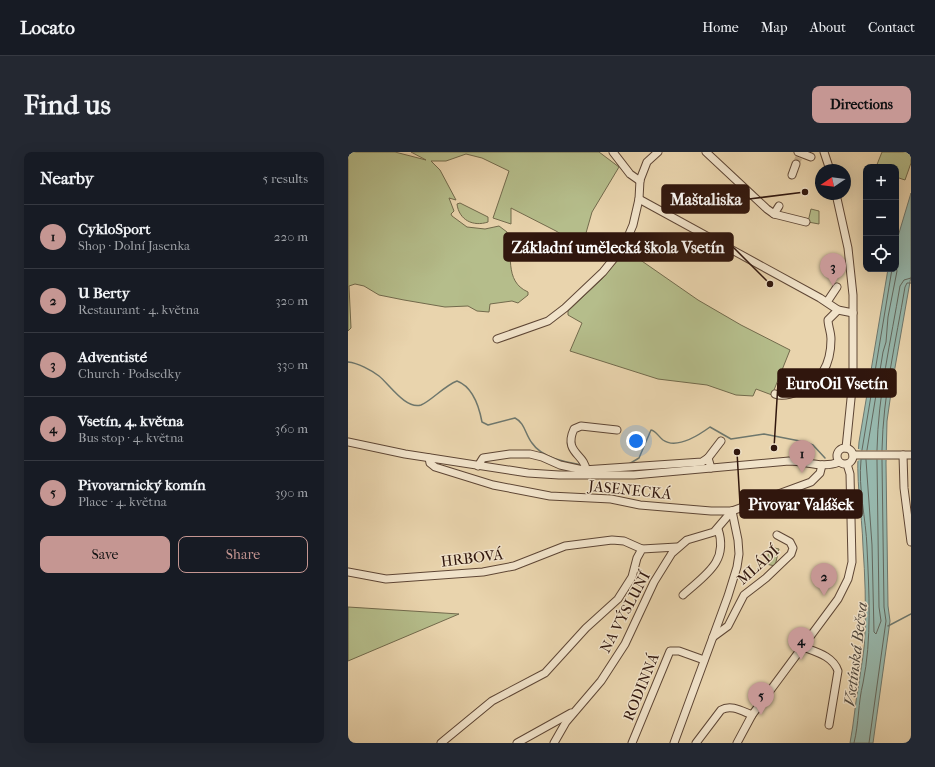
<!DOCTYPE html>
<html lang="en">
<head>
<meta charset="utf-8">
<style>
  :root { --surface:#171b24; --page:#242831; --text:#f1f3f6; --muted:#9ea1a6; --line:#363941; --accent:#c59692 }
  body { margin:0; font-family:"IM FELL French Canon",serif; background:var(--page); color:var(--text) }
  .controls { position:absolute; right:12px; top:12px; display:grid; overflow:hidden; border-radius:8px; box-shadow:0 4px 16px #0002 }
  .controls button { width:36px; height:36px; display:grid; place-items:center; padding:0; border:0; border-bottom:1px solid var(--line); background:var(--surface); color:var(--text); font:20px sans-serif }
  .compass { position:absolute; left:467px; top:12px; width:36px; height:36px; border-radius:50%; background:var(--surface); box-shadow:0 4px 16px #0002; rotate:257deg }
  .you { position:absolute; left:288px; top:289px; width:14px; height:14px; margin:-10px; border:3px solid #fff; border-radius:50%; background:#1a73e8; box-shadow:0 0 0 6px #1a73e833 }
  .badge { display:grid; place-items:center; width:26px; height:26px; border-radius:50%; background:var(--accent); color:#111; font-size:13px; font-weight:700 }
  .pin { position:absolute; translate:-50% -33px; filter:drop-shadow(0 1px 2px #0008) }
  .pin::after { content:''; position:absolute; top:21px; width:14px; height:12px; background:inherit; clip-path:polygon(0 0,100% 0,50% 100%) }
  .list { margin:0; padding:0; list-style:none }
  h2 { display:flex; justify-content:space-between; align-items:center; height:52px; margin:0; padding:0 16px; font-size:17px }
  h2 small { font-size:13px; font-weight:400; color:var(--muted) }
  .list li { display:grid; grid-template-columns:26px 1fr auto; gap:12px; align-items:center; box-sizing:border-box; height:64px; padding:0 16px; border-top:1px solid var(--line) }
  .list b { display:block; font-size:15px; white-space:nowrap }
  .list p { margin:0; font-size:13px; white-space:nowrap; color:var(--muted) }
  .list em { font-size:13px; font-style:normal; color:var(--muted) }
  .actions { display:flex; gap:8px; padding:12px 16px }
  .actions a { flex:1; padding:9px 0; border:1px solid var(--accent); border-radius:8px; text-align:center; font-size:14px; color:var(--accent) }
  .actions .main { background:var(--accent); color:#111 }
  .icon { flex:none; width:22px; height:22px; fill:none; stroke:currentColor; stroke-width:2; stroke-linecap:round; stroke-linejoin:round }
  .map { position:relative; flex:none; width:563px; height:591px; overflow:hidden; border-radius:8px }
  header { display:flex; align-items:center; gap:24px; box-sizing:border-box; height:56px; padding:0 20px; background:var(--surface); border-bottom:1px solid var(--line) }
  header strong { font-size:19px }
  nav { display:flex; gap:22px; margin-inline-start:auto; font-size:14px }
  .intro { display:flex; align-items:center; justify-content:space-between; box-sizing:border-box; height:96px; padding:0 24px }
  h1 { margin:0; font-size:28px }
  .button { padding:10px 18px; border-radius:8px; background:var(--accent); color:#111; font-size:14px; font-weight:700 }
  main { display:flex; gap:24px; padding:0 24px }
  aside { flex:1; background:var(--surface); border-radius:8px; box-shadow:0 4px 16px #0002 }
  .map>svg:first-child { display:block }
  .green { fill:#b5bd8b; stroke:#726a4c }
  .water { fill:#97b8ad; stroke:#6e776d }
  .pier { fill:#e9d4ad }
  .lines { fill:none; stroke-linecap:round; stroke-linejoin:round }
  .shore { stroke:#64675d; stroke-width:1 }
  .stream { stroke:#6e776d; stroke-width:1.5 }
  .minor-tunnel { stroke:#c4ae8d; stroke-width:7; stroke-dasharray:7 3.5; stroke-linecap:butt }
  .minor-casing { stroke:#5e4635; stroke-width:9 }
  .minor { stroke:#f1e3ca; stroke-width:7 }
  .labels { text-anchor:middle; stroke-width:3; stroke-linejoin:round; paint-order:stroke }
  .street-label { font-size:15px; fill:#30160d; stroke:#f1e3ca }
  .water-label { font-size:16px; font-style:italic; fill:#4f473d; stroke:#f1e3ca }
  .leader { fill:none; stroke:#30160d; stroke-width:1.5 }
  .callout-dot { fill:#30160d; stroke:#f1e3ca; stroke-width:1.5 }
  .callout { fill:#30160d; stroke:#30160d; stroke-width:1.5 }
  .callout-label { font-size:16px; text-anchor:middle; font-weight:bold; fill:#fff }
</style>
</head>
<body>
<header>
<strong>Locato</strong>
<nav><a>Home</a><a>Map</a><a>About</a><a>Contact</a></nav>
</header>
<div class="intro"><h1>Find us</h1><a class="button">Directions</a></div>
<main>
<aside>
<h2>Nearby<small>5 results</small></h2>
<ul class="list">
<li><span class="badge">1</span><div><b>CykloSport</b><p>Shop · Dolní Jasenka</p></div><em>220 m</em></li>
<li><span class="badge">2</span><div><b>U Berty</b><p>Restaurant · 4. května</p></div><em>320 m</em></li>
<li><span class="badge">3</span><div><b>Adventisté</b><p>Church · Podsedky</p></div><em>330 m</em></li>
<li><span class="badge">4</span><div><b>Vsetín, 4. května</b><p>Bus stop · 4. května</p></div><em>360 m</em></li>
<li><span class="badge">5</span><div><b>Pivovarnický komín</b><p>Place · 4. května</p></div><em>390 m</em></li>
</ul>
<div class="actions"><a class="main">Save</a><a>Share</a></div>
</aside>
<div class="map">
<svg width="563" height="591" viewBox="0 0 563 591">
  <rect width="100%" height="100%" fill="#e9d4ad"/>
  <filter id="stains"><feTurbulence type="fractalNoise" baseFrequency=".005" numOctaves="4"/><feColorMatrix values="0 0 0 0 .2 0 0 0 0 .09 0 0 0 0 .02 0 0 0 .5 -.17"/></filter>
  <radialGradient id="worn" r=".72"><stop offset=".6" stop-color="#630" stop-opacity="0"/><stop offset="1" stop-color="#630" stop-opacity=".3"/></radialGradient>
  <!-- green -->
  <g class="green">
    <path d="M 0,0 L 47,0 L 78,8 L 63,0 L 251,0 L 271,15 L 244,60 L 234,95 L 208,79 L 163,56 L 163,72 L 145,66 L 161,19 L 134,6 L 118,2 L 98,9 L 83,9 L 92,18 L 108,48 L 101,46 L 106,59 L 103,62 L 104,64 L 119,75 L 137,77 L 151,74 L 159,80 C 166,101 155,129 180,140 L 180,143 L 170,151 L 164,149 L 142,152 L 141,160 L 129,159 L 120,154 L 97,155 L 56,148 L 31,143 L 16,134 L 7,132 L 1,134 L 3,176 L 0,179 Z"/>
    <polygon points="534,0 563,0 563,11 557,28 548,25 548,15 528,15"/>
    <path d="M 112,51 L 140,65 L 140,70 C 125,75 111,68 109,52 Z"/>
    <polygon points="463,57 471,59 471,72 460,70"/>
    <polygon points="278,98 350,148 393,173 442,198 424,243 408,237 405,244 388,243 359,233 310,227 222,199 234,171 220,163 220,159 254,127"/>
    <polygon points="422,395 431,397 427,414 418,412"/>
    <polygon points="0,455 111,462 0,509"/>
  </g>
  <!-- water -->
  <path class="water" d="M 563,41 L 563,124 L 545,227 L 539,269 L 538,311 L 540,454 L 542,469 L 525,591 L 502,591 C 506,571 507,551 511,531 C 513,515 517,497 517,480 C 518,452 517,424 515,395 C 514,360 507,325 511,290 L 540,117 L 548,117 L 548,91 Z"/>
  <!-- pier -->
  <polygon class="pier" points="508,296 513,298 540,298 540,308 513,307 508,310"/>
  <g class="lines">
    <!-- shore -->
    <g class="shore">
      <polyline points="514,298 544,117"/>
      <polyline points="519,298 535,200 538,190 540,165 549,119 548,114"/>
      <path d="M 529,298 C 530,243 543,188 552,134 L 556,128 L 563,126"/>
      <path d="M 534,298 C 535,243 548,189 557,135 L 559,131 L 563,131"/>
      <polyline points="518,308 524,393 526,480 528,482 533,469 531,455 529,308"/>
      <path d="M 506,591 C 511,571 510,551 515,531 C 524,487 521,440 519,395 C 518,367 510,336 513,308"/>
      <polyline points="521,591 538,469 536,455 534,308"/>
    </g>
    <!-- stream -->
    <g class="stream">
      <path d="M 0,210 C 10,211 23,218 31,224 C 41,232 58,258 73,253 C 83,249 96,234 109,229 C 125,235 131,254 134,270 L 140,273 L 167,266 C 177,271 177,282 184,291 C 194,306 217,310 234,313"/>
      <path d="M 281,312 L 291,306 L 303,278 C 308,279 310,284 315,288 C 329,298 351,283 362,275 L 383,287 L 416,282 L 457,290 L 465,293 L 477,306"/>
      <polyline points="540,474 563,462"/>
    </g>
    <!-- minor-tunnel -->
    <polyline class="minor-tunnel" points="448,12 451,5"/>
    <defs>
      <g id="minor">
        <polyline points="265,0 282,22 292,29"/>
        <polyline points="358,0 419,57 426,62 458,70"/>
        <polyline points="450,0 463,5"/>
        <polyline points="476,0 482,18"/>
        <polyline points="444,23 448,12"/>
        <polyline points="488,42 500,96 505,143 505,227 498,296"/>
        <polyline points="291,47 472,146 490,158 505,161"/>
        <polyline points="426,62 431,54"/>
        <polyline points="479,150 489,135"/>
        <polyline points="149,187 200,169 217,156 255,120 276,94 285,73 291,47 292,28 299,10 310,0"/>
        <path d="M 427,242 C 434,245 444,242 451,239 C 474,230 483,211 483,187 C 483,180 480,174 480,168 L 490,158"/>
        <path d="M 0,290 L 57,302 L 180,321 L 211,323 L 286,323 L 441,309 C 458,309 475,317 491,310"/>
        <circle cx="497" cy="304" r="8"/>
        <polyline points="505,303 563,303"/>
        <polyline points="555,303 556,336 563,390"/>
        <polyline points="81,306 82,311 87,315 145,333 202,344 263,347 292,353 363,359 384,359 463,330 472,321 474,313"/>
        <polyline points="360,306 373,289"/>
        <polyline points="130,314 135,306 162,302 182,302 194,305 212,313 235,318 354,310 360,306 363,316"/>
        <path d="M 238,318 C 237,302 215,301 226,277 L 233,274 L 269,278"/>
        <polyline points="0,420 38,427 135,420 166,414 217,394 264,388 276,389 294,397"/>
        <path d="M 335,443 C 357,423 381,410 370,377"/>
        <polyline points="365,485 380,474 396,443 418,426 443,402 445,396 442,390 429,383"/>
        <path d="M 455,495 C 468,500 485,504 490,519 L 481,573"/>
        <polyline points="93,591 144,549 197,521 238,476 270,447 284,425 289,406 294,397 329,395"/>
        <polyline points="169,591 223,561"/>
        <polyline points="206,591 218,570 253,529 277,492 306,430 324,401 339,388 366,380 384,359"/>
        <polyline points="284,591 322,499 331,499 356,508"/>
        <polyline points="326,591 380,444 389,415 391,402 390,388 384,359"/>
        <path d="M 348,591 L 373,558 C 383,552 394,559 404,563"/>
        <polyline points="389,591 404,563 490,447 500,427 504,410 502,322 499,312"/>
      </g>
    </defs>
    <!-- minor casing -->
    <use href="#minor" class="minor-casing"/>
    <!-- minor -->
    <use href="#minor" class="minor"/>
  </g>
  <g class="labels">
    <!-- street labels -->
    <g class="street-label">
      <text transform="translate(282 338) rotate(6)" y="5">JASENECKÁ</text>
      <text transform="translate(124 406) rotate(-7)" y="5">HRBOVÁ</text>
      <text transform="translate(410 413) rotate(-42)" y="5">MLÁDÍ</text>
      <text transform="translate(277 460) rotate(-62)" y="5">NA VÝSLUNÍ</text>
      <text transform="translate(293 535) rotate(-68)" y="5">RODINNÁ</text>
    </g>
    <!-- water labels -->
    <g class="water-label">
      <text transform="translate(507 502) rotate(-83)" y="6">Vsetínská Bečva</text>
    </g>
  </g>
  <!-- callouts -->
  <path class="leader" d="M457 40L401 47M422 132L385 95M426 296L430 231M389 300L392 352"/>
  <g class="callout-dot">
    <circle cx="457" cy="40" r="4"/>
    <circle cx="422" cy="132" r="4"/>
    <circle cx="426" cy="296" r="4"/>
    <circle cx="389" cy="300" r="4"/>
  </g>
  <g class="callout">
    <rect x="314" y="33" width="87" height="28" rx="4"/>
    <rect x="156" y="81" width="229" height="28" rx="4"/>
    <rect x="430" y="217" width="118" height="28" rx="4"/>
    <rect x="392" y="338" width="122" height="28" rx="4"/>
  </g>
  <g class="callout-label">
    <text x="358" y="53">Maštaliska</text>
    <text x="270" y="101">Základní umělecká škola Vsetín</text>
    <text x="489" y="237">EuroOil Vsetín</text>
    <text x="453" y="358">Pivovar Valášek</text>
  </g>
  <rect width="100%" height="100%" filter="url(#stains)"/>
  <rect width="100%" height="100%" fill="url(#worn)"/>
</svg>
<div class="controls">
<button>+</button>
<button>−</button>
<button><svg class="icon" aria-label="locate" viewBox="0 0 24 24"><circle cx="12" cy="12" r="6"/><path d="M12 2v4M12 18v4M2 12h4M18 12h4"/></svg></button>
</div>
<svg class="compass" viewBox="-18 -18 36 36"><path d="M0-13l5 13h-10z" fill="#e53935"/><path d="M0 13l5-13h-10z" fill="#9ea1a6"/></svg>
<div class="you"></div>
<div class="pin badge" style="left:454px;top:321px">1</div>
<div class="pin badge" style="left:476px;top:444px">2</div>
<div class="pin badge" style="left:485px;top:134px">3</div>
<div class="pin badge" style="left:453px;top:508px">4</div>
<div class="pin badge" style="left:413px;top:563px">5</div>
</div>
</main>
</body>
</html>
